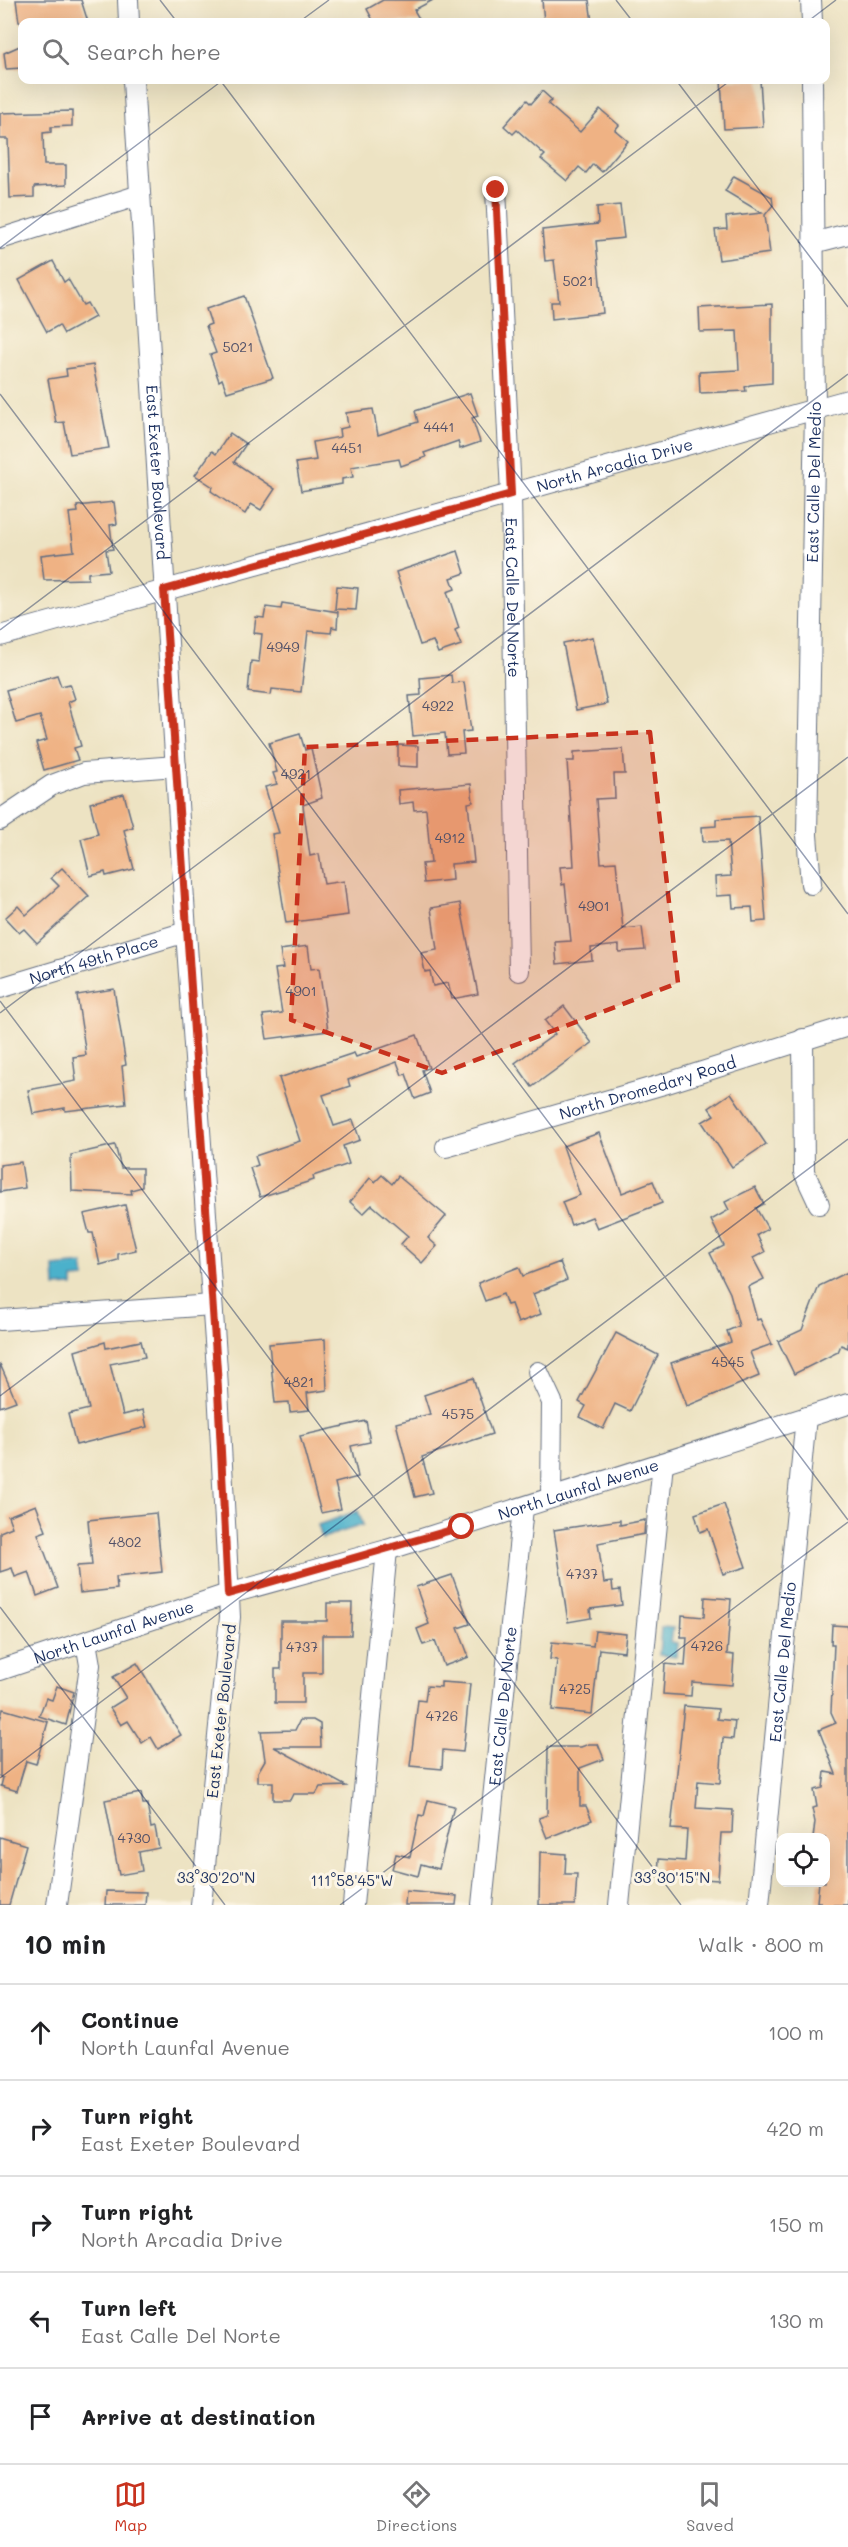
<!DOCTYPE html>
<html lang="en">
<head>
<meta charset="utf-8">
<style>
  :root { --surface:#fff; --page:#f2f2f2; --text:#202124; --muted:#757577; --line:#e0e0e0; --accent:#c8321e }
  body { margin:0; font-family:Mali,sans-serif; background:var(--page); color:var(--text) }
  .controls { position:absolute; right:18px; bottom:18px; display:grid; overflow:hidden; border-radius:12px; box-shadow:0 6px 24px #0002 }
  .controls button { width:54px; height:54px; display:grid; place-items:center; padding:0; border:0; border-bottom:2px solid var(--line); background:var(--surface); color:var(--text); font:30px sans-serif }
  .stop { position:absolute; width:18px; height:18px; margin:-14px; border:4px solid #c8321e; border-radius:50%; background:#fff }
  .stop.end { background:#c8321e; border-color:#fff; box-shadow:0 2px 6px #0008 }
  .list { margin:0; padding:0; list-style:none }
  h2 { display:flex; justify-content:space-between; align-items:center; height:78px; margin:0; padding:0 24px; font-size:26px }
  h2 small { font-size:20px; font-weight:400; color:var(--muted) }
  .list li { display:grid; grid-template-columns:39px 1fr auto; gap:18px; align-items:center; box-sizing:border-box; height:96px; padding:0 24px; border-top:2px solid var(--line) }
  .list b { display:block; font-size:22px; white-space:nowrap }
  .list p { margin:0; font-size:20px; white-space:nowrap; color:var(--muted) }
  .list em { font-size:20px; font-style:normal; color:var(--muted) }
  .icon { flex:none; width:33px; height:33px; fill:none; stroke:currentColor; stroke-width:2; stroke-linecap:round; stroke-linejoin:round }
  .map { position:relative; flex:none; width:848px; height:1905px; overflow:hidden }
  .search { position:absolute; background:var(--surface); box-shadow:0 6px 24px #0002; left:18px; right:18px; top:18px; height:66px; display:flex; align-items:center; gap:15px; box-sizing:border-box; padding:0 21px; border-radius:12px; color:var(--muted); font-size:22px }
  .sheet { height:558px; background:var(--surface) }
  nav { display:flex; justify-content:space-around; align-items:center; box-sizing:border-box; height:84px; border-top:2px solid var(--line); background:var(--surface); font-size:16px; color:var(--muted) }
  nav a { display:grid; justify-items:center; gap:3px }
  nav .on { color:var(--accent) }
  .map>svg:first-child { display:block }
  .water { fill:#4cb1cb; stroke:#347094; stroke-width:1.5 }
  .building { fill:#efb284 }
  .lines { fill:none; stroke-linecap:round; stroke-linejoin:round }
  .minor-casing { stroke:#646e81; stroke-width:22 }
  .minor { stroke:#fff; stroke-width:20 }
  .route { stroke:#c8321e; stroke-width:8 }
  .marked { fill:#c8321e; fill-opacity:0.2; stroke:#c8321e; stroke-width:4.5; stroke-dasharray:12 8; stroke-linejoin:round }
  .ticks { fill:none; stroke:#1b2f5e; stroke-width:1.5; stroke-opacity:0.45 }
  .labels { text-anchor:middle; stroke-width:6; stroke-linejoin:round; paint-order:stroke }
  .number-label { font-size:14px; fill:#505068 }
  .street-label { font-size:16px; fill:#1b2f5e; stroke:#fcf5e5 }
  .ticks-label { font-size:15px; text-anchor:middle; fill:#1b2f5e; stroke:#fcf5e5; stroke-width:6; stroke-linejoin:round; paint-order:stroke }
</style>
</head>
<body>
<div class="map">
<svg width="848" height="1905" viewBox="0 0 848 1905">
  <rect width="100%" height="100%" fill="#fcf5e5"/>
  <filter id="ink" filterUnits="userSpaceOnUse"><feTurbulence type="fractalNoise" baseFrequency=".0167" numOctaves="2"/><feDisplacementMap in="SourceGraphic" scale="12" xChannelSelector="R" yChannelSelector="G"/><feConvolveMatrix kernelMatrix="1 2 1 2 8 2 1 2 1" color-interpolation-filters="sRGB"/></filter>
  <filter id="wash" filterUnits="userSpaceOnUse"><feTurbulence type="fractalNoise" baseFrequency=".008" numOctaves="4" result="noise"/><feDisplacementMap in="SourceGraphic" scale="24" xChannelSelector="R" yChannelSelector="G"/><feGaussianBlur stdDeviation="1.35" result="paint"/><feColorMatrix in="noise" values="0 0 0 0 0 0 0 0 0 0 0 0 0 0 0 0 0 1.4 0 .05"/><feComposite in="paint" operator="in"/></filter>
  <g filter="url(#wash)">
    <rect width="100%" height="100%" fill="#ede3c3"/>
    <!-- water -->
    <g class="water">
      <polygon points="83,1264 85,1278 73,1279 73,1286 55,1287 54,1267"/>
      <polygon points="358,1511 363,1525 322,1538 318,1525"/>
      <polygon points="661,1627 673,1628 671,1642 677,1643 676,1657 659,1655"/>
    </g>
    <g id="blocks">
      <!-- building -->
      <g class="building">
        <polygon points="16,0 81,0 88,22 19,22"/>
        <polygon points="383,0 433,0 414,10 421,22 374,22 367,9"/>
        <polygon points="542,0 589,0 592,22 544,22"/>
        <polygon points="22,45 22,68 6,69 4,53"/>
        <polygon points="721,80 760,80 763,127 724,129"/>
        <polygon points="542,91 552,100 548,104 580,132 600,109 619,125 615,130 628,141 602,172 593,164 586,173 579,167 567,181 541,159 545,155 517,130 513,134 504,126 527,100 531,104"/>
        <polygon points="72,111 72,126 51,127 51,132 43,133 44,165 66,165 66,185 34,187 34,197 10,198 8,139 0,139 0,113"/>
        <polygon points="734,176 772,197 773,205 765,215 770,253 719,260 715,230 727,229 726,217 762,213 725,191"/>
        <polygon points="620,205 624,238 596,241 603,313 552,319 551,302 559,302 554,260 545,261 542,230 598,224 597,207"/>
        <polygon points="53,261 64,282 68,279 83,305 87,303 95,317 64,334 59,325 47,332 19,280"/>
        <polygon points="244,296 273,378 227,392 222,379 219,381 210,355 216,353 206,326 211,324 206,309"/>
        <polygon points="772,304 772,383 750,385 745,387 746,391 700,393 699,372 739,370 737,331 700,332 699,308"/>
        <polygon points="93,365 109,448 70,454 64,422 56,423 48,379 67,376 66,369"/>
        <polygon points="470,393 478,416 472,418 480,442 460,449 458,441 424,453 426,457 401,466 399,459 351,467 353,477 342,479 342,484 301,491 296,463 316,460 313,442 340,437 339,429 348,427 346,413 373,409 378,435 418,422 415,411"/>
        <polygon points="230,433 246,444 234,462 275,489 261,510 251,504 245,514 211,491 213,487 195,475 212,451 216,454"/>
        <polygon points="114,502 117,524 110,525 113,549 106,550 109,571 88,573 88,579 44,580 41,555 74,551 69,513 78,512 77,506"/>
        <polygon points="458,551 465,573 451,578 455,589 447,592 459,628 455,630 461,645 438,653 433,641 420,645 396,572"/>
        <polygon points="337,586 358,588 356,610 335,609"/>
        <polygon points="282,603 338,612 337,628 332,627 331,633 308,631 301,692 272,689 271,695 248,692 251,661 259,662 262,634 254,633 256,617 264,618 266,607 281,609"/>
        <polygon points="593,637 607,704 576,710 563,643"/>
        <polygon points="57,675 61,686 70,684 75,699 68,702 81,746 74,748 78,760 44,770 36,743 47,740 40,716 16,723 6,690"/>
        <polygon points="451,675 452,683 464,682 471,731 462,732 464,753 447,754 445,733 413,736 409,696 421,695 420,678"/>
        <polygon points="300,734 305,750 311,748 322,798 303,805 310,856 319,854 324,884 344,881 348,915 286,923 272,834 279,833 265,787 277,784 273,773 277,772 269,743"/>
        <polygon points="398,745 418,746 418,767 398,766"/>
        <polygon points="623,749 625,774 614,774 615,798 596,799 601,863 616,862 623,929 642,927 645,950 619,952 619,945 591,948 592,960 557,964 555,942 571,941 565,884 562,885 560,867 574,866 567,761 574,761 574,752"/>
        <polygon points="471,784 473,802 468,803 474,862 451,864 452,880 424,883 422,864 431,863 426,809 414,810 413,802 399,804 398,790"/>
        <polygon points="124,794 133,827 124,830 134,869 106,876 105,872 90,876 81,839 98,834 90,803"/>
        <polygon points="758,816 766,921 753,922 752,907 733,908 732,895 716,896 715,877 731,876 728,841 703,842 702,827 716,826 716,819"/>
        <polygon points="62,868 89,896 37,943 24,929 19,933 5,918 18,906 26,915 59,886 51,878"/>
        <polygon points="460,903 478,994 452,999 448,983 433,986 430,971 425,972 421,953 437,950 431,908"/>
        <polygon points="308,946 311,969 319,968 328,1031 267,1039 263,1015 282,1013 275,969 283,968 280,950"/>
        <polygon points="114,989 126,1065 122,1066 126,1104 65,1111 65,1108 33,1114 28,1090 76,1081 73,1057 86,1055 77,995"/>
        <polygon points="564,1006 592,1043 532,1087 515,1063 555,1034 545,1021"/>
        <polygon points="417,1035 429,1068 422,1070 430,1093 415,1099 406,1074 402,1075 397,1062 348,1080 350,1086 323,1095 334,1126 353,1120 360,1140 343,1146 349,1164 313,1176 314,1180 260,1197 250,1168 258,1165 255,1156 300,1141 279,1078 354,1053 356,1057"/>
        <polygon points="731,1093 766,1144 732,1167 702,1122 714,1115 709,1108"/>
        <polygon points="599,1133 622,1193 653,1181 662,1203 597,1228 592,1217 571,1225 562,1202 580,1195 563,1146"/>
        <polygon points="115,1145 121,1168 142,1168 142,1187 131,1190 132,1194 72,1191 71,1155"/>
        <polygon points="21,1162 25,1188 0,1192 0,1165"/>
        <polygon points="382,1175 392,1184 398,1176 446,1216 428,1238 437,1246 422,1263 401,1244 408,1236 372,1205 363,1214 350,1202 370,1178 375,1182"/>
        <polygon points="755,1187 764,1204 756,1208 768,1229 757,1235 765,1252 753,1258 764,1279 748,1287 757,1320 760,1319 772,1344 750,1352 759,1376 687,1406 671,1363 731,1342 727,1331 739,1326 730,1293 710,1253 724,1246 711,1220 729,1210 725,1202"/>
        <polygon points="125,1205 136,1250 118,1254 118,1260 100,1265 93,1233 89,1233 84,1214"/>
        <polygon points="560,1262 567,1280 533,1294 541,1314 518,1323 511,1304 507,1305 503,1294 485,1301 478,1283 519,1267 523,1276"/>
        <polygon points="848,1272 848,1348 841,1345 838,1352 794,1374 778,1341 802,1330 819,1286"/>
        <polygon points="616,1333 658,1355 630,1411 615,1404 603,1429 580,1417 586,1406 579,1402"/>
        <polygon points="325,1339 327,1390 307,1393 309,1410 290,1412 289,1402 275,1403 269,1344"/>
        <polygon points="141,1341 145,1357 110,1364 123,1415 143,1410 147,1427 76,1445 68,1414 89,1409 75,1351 105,1342 106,1348"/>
        <polygon points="0,1364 16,1401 0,1407"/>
        <polygon points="473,1378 492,1434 422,1457 432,1493 415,1497 396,1423 430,1414 424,1395"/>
        <polygon points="366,1421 370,1442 351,1446 358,1477 335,1483 341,1509 321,1513 300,1436"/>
        <polygon points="724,1504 746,1567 723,1574 708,1529 700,1532 695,1514"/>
        <polygon points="36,1505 46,1531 38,1534 58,1588 37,1596 29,1572 15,1577 12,1568 0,1572 0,1532 12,1527 8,1516"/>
        <polygon points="156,1513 162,1572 116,1577 117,1589 80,1593 77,1566 92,1565 88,1520"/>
        <polygon points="620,1520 620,1525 645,1520 644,1534 598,1543 604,1583 612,1582 613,1591 620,1590 622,1605 590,1609 591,1618 568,1622 554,1530"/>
        <polygon points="452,1575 470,1624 458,1628 469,1657 444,1666 435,1641 423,1645 417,1629 429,1624 416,1587"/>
        <polygon points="705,1597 731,1599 727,1654 734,1655 732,1685 692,1682 691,1696 663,1694 665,1664 685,1666 687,1637 681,1637 682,1615 704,1617"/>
        <polygon points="327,1603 352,1603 351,1635 322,1635 322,1673 303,1673 303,1703 275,1703 275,1669 281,1669 281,1621 327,1621"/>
        <polygon points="832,1625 848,1626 848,1905 820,1905 821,1902 817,1902 819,1882 825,1882 825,1838 813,1838 815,1822 812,1808 817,1807 814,1790 823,1788 825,1772 836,1774 819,1730 836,1723 831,1712 834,1644 831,1644"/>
        <polygon points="595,1631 626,1634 624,1652 599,1649 592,1714 552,1710 557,1660 550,1659 552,1642 593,1646"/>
        <polygon points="137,1663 181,1735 158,1749 151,1737 142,1743 128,1721 121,1725 110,1708 126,1698 113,1677"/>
        <polygon points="441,1682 470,1684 463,1752 443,1750 442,1769 410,1766 418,1700 425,1701 427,1686 441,1687"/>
        <polygon points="57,1686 74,1692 66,1725 39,1716 46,1698 52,1700"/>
        <polygon points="684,1706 718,1709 717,1719 735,1721 733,1739 723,1738 720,1783 698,1781 696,1808 733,1810 732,1833 721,1833 718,1880 658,1876 659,1859 685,1861 687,1830 671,1829"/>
        <polygon points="3,1709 48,1722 36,1764 26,1761 17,1791 1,1786 3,1778 0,1777 0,1720"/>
        <polygon points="300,1720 313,1720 320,1724 321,1747 274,1747 346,1786 320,1787 316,1794 293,1794 290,1800 273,1800 273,1782 258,1782 258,1772 265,1760 261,1731 295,1730"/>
        <polygon points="589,1744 598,1744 604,1759 580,1768 580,1806 586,1806 592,1820 547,1838 539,1818 547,1815 548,1747 581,1747"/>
        <polygon points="141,1793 143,1804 147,1804 151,1828 155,1827 159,1848 139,1852 142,1871 119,1875 105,1800"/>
        <polygon points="428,1800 454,1806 439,1869 421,1864 418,1876 392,1869 396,1854 410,1857 419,1815 424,1816"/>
        <polygon points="0,1837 26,1845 9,1905 0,1905"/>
        <polygon points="540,1852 566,1854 565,1874 577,1874 575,1905 539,1905"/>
        <polygon points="106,1891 146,1892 145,1905 105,1905"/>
        <polygon points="406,1891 457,1896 456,1905 405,1905"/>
      </g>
    </g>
  </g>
  <g filter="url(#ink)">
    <use href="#blocks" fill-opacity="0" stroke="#646e81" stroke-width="1.5"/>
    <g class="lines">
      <defs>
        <g id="minor">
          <polyline points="128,0 129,22"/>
          <polyline points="811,0 812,22"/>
          <path id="s1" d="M 133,80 L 186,932 L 217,1370 L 230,1617 L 201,1905"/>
          <path id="s2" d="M 496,190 L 511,494 L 519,971"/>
          <polyline points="0,239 140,195"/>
          <polyline points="813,243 848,234"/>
          <path id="s3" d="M 0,636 L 848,400"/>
          <polyline points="0,820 52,785 84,773 176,766"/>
          <path id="s4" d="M 811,884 L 807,835 L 815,409 L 812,80"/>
          <path id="s5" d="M 0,988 L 186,932"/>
          <polyline points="803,1039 804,1172 819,1204"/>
          <path id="s6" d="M 446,1147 L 664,1084 L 848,1026"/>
          <polyline points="0,1320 212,1305"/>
          <polyline points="538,1372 552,1402 551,1498"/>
          <path id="s7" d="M 0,1670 L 228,1594 L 387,1550 L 848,1404"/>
          <polyline points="57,1905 90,1665 86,1642"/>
          <polyline points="353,1905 387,1550"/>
          <path id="s8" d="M 482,1905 L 523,1508"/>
          <polyline points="619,1905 663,1463"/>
          <path id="s9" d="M 759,1905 L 806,1417"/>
        </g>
      </defs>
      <!-- minor casing -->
      <use href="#minor" class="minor-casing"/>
      <!-- minor -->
      <use href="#minor" class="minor"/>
    </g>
  </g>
  <g class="lines" filter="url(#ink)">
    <!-- route -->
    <polyline class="route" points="462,1527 228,1594 217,1370 164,590 511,494 496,190"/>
  </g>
  <!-- marked area -->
  <path class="marked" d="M 650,732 L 678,983 L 442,1073 L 291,1020 L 305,747 Z"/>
  <!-- ticks -->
  <path class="ticks" d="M 160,0 L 177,22M 616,0 L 633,22M 299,22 L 329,0M 807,22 L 836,0M 220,80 L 848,914M 676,80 L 848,307M 0,248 L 223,80M 0,394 L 848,1520M 0,630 L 731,80M 0,1001 L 681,1905M 0,1013 L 848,374M 0,1396 L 848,757M 0,1607 L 225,1905M 0,1778 L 848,1139M 340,1905 L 848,1522"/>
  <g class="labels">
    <!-- number labels -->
    <g class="number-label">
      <text x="578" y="286">5021</text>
      <text x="238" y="352">5021</text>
      <text x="439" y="432">4441</text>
      <text x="347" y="453">4451</text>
      <text x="283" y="652">4949</text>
      <text x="438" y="711">4922</text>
      <text x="296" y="779">4921</text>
      <text x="450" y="843">4912</text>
      <text x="594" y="911">4901</text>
      <text x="301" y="996">4901</text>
      <text x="728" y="1367">4545</text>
      <text x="299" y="1387">4821</text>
      <text x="458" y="1419">4575</text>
      <text x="125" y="1547">4802</text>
      <text x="582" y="1579">4737</text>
      <text x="707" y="1651">4726</text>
      <text x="302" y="1652">4737</text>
      <text x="575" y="1694">4725</text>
      <text x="442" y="1721">4726</text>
      <text x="134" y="1843">4730</text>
    </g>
    <!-- street labels -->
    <g class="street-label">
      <text dy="6" stroke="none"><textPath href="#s3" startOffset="638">North Arcadia Drive</textPath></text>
      <text dy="6" stroke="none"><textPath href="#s1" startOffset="393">East Exeter Boulevard</textPath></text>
      <text dy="6" stroke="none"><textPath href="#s4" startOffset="402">East Calle Del Medio</textPath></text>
      <text dy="6" stroke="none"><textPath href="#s2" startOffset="408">East Calle Del Norte</textPath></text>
      <text dy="6" stroke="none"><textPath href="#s5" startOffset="98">North 49th Place</textPath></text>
      <text dy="6" stroke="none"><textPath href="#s6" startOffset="210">North Dromedary Road</textPath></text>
      <text dy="6" stroke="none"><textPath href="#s7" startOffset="606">North Launfal Avenue</textPath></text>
      <text dy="6" stroke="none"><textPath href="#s7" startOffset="120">North Launfal Avenue</textPath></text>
      <text dy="6" stroke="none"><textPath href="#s9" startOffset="244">East Calle Del Medio</textPath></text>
      <text dy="6" stroke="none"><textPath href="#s8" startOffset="200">East Calle Del Norte</textPath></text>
      <text transform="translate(221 1711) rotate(-84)" y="6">East Exeter Boulevard</text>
    </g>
  </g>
  <g class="ticks-label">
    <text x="216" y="1883">33°30'20"N</text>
    <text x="672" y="1883">33°30'15"N</text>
    <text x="352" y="1886">111°58'45"W</text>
  </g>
</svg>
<div class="controls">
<button><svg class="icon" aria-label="locate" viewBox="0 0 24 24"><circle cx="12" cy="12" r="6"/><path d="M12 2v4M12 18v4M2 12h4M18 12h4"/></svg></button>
</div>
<div class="stop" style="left:462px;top:1527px"></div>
<div class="stop end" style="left:496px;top:190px"></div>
<div class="search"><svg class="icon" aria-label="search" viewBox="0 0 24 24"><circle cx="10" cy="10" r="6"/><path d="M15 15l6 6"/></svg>Search here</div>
</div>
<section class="sheet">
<h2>10 min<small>Walk · 800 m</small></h2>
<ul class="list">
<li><svg class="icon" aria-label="ahead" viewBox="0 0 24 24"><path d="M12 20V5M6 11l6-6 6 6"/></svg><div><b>Continue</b><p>North Launfal Avenue</p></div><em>100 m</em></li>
<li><svg class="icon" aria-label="right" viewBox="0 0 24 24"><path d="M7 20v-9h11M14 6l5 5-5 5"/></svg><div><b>Turn right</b><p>East Exeter Boulevard</p></div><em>420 m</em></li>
<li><svg class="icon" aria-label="right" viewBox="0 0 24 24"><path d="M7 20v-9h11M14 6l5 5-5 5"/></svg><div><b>Turn right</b><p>North Arcadia Drive</p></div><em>150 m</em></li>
<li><svg class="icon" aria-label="left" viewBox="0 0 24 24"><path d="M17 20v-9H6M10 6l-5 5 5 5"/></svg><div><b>Turn left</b><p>East Calle Del Norte</p></div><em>130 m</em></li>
<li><svg class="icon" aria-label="arrive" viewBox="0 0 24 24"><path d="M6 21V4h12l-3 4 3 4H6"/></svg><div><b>Arrive at destination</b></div></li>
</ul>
</section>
<nav>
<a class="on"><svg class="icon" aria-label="map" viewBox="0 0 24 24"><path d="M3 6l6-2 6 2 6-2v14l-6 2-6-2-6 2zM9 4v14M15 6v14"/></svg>Map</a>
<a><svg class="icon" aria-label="directions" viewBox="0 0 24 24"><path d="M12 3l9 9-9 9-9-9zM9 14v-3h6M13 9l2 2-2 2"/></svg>Directions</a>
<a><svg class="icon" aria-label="saved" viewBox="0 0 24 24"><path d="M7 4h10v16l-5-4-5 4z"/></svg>Saved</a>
</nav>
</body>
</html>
